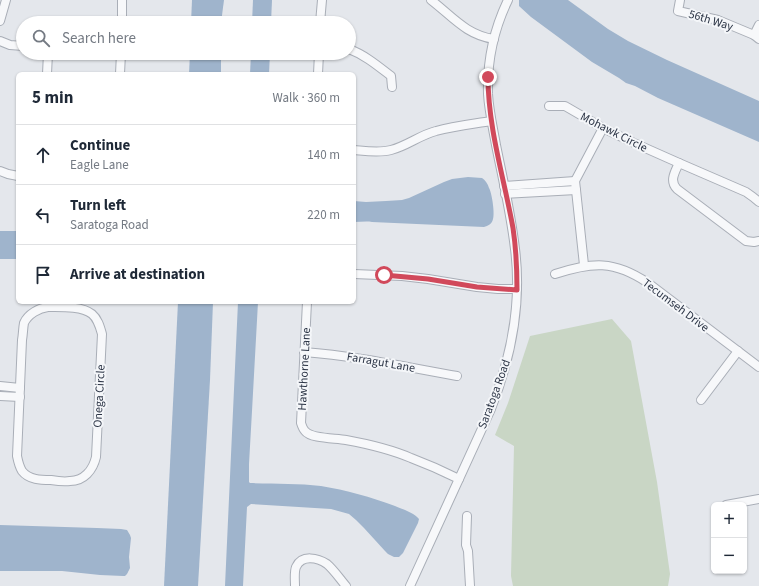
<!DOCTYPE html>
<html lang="en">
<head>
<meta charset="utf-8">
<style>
  :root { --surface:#fff; --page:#f2f2f3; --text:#1f2937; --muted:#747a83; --line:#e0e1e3 }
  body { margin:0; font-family:"Source Sans 3",sans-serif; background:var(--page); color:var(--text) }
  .controls { position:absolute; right:12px; bottom:12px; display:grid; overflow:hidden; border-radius:6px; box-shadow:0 1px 3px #0004 }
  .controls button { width:36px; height:36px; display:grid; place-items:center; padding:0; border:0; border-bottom:1px solid var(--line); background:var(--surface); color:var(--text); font:20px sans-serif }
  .stop { position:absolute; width:12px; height:12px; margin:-9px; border:3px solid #d1495b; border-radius:50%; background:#fff }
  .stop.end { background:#d1495b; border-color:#fff; box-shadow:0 1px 4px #0008 }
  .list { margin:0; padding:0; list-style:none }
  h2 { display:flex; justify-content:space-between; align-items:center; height:52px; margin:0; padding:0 16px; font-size:17px }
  h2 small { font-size:13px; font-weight:400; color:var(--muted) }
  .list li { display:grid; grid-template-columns:26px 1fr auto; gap:12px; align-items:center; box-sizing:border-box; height:60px; padding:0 16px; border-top:1px solid var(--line) }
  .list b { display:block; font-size:15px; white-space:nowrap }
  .list p { margin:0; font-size:13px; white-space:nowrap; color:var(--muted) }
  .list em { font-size:13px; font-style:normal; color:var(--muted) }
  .icon { flex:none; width:22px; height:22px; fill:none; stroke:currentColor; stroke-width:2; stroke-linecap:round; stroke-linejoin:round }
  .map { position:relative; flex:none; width:759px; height:586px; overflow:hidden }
  .search { position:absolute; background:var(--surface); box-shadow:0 1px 3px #0004; left:16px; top:16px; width:340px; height:44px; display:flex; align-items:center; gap:10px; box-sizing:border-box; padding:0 14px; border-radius:22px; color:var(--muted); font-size:15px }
  .panel { position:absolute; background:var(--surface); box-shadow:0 1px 3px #0004; left:16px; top:72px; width:340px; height:232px; border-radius:6px }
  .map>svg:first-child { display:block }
  .green { fill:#c9d6c5 }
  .water { fill:#9fb4cc }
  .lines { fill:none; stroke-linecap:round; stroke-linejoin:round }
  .minor-casing { stroke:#a9aeb7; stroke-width:10 }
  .minor { stroke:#f7f8fa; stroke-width:8 }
  .route { stroke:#d1495b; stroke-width:5 }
  .labels { text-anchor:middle; stroke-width:4; stroke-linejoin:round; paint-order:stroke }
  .street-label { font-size:12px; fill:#2b3445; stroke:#f4f6f9 }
</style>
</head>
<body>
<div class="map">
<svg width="759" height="586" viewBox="0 0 759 586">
  <rect width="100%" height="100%" fill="#e4e7ec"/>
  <!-- green -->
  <polygon class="green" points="612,319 631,341 657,482 670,574 668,586 513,586 511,576 514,446 495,435 508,403 530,336"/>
  <!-- water -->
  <g class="water">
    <polygon points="192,0 224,0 221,23 191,23"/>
    <polygon points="253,0 272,0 271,23 252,23"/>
    <polygon points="519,0 568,0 608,29 628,41 667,60 759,101 759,142 658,98 635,86 626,83 619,78 592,62 531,17 519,6"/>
    <polygon points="190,53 221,53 221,74 189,74"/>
    <polygon points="251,53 270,53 269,74 250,74"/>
    <path d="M 468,177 L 482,178 C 485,180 488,184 489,188 C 492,193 495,214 493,219 C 492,224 488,226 484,227 L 372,222 C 367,221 360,222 354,222 L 354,201 L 366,202 L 386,201 L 402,200 L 409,198 L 444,182 L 452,179 Z"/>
    <rect x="0" y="231" width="18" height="28"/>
    <polygon points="178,302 213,302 210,380 198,586 164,586"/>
    <path d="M 238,302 L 258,302 L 252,411 L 249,464 L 249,482 L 250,483 C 274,484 298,483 321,486 C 346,490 371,497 395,506 C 402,509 413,512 419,519 L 418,523 L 403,553 L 399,557 L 394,557 L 388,554 L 385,551 L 364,528 L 356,520 L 349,514 L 331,509 L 251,504 L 247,507 L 243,586 L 225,586 Z"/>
    <polygon points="0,525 97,528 121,529 127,530 130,535 131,538 129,557 130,568 127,574 125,576 123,576 100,575 62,571 0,571"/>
  </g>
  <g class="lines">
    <defs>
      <g id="minor">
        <polyline points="122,0 122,23"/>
        <path d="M 431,0 C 452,16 466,35 494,39"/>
        <polyline points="680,0 678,11 718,20 754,35 759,39"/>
        <polyline points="0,21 6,0"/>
        <polyline points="320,23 322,0"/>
        <polyline points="754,35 759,25"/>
        <polyline points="0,41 10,45 23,46"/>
        <path d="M 349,49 C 365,55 378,66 391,76 L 392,87"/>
        <polyline points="47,74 48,53"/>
        <polyline points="120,74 121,53"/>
        <polyline points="318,74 319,53"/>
        <polyline points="549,106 565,106 603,128 634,143 679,163"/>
        <path d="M 354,150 C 366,151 379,153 391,150 C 407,146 420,135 436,131 C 454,126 473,124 491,121"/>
        <polyline points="0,171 8,174 18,176"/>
        <polyline points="504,186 575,181"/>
        <polyline points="505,194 576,190"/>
        <path d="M 759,202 L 753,197 L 746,192 L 679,163 C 675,172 669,181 677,189 L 746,241 L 754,242 L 759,241"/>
        <polyline points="584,265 576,190 575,181 603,128"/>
        <polyline points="354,274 402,276 428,279 477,287 498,289 517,289"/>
        <path d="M 555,274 C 592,262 614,260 648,283 L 759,367"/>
        <path d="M 307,302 L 301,423 C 302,426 303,429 305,431 C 311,439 336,438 346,440 C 368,444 390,449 411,458 C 427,464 443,471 459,479"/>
        <path d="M 48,307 C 61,307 82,306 92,314 C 98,319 100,327 102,334 L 96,457 C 93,470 84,481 70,481 C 64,482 57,481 51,480 C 41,480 29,480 22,471 C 19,466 18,461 17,456 L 22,340 C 23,335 23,328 24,323 C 28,314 39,308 48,307 Z"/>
        <path d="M 304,352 C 356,356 406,367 457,376"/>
        <polyline points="0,386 20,388"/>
        <polyline points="0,396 20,397"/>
        <polyline points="701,400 738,351"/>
        <polyline points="726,505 759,499"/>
        <polyline points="467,516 466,545 468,551 470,586"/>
        <path d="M 295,586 C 295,580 294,572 296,567 C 302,554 318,558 327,564 C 334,570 340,579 346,586"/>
        <path d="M 410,586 L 491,409 C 511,358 522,304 515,249 C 511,214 503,180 496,145 C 493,128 489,111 488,94 C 487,62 494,29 508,0"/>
      </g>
    </defs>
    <!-- minor casing -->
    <use href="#minor" class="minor-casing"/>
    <!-- minor -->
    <use href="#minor" class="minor"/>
  </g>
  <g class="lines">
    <!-- route -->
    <path class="route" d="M 384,275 L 428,279 L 477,287 L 517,290 C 517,269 516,248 513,228 C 504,178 488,128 488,77"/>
  </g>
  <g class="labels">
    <!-- street labels -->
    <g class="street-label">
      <text transform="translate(711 20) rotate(17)" y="4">56th Way</text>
      <text transform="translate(614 132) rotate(27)" y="4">Mohawk Circle</text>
      <text transform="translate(676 305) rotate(37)" y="4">Tecumseh Drive</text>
      <text transform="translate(381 362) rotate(10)" y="4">Farragut Lane</text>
      <text transform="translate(304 369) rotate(-87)" y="4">Hawthorne Lane</text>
      <text transform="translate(494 394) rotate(-70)" y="4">Saratoga Road</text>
      <text transform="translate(99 396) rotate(-87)" y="4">Onega Circle</text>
    </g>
  </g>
</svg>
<div class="controls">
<button>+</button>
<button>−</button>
</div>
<div class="stop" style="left:384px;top:275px"></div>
<div class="stop end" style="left:488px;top:77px"></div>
<div class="search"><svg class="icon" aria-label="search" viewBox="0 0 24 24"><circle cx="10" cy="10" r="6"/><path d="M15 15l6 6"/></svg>Search here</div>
<section class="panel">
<h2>5 min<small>Walk · 360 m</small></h2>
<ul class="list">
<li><svg class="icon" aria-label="ahead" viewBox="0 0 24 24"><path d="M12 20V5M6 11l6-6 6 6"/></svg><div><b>Continue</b><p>Eagle Lane</p></div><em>140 m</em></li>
<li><svg class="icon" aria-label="left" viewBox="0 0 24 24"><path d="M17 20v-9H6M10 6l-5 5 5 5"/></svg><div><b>Turn left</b><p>Saratoga Road</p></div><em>220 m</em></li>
<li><svg class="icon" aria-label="arrive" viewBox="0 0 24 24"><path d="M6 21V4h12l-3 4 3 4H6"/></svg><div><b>Arrive at destination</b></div></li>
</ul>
</section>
</div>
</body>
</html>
